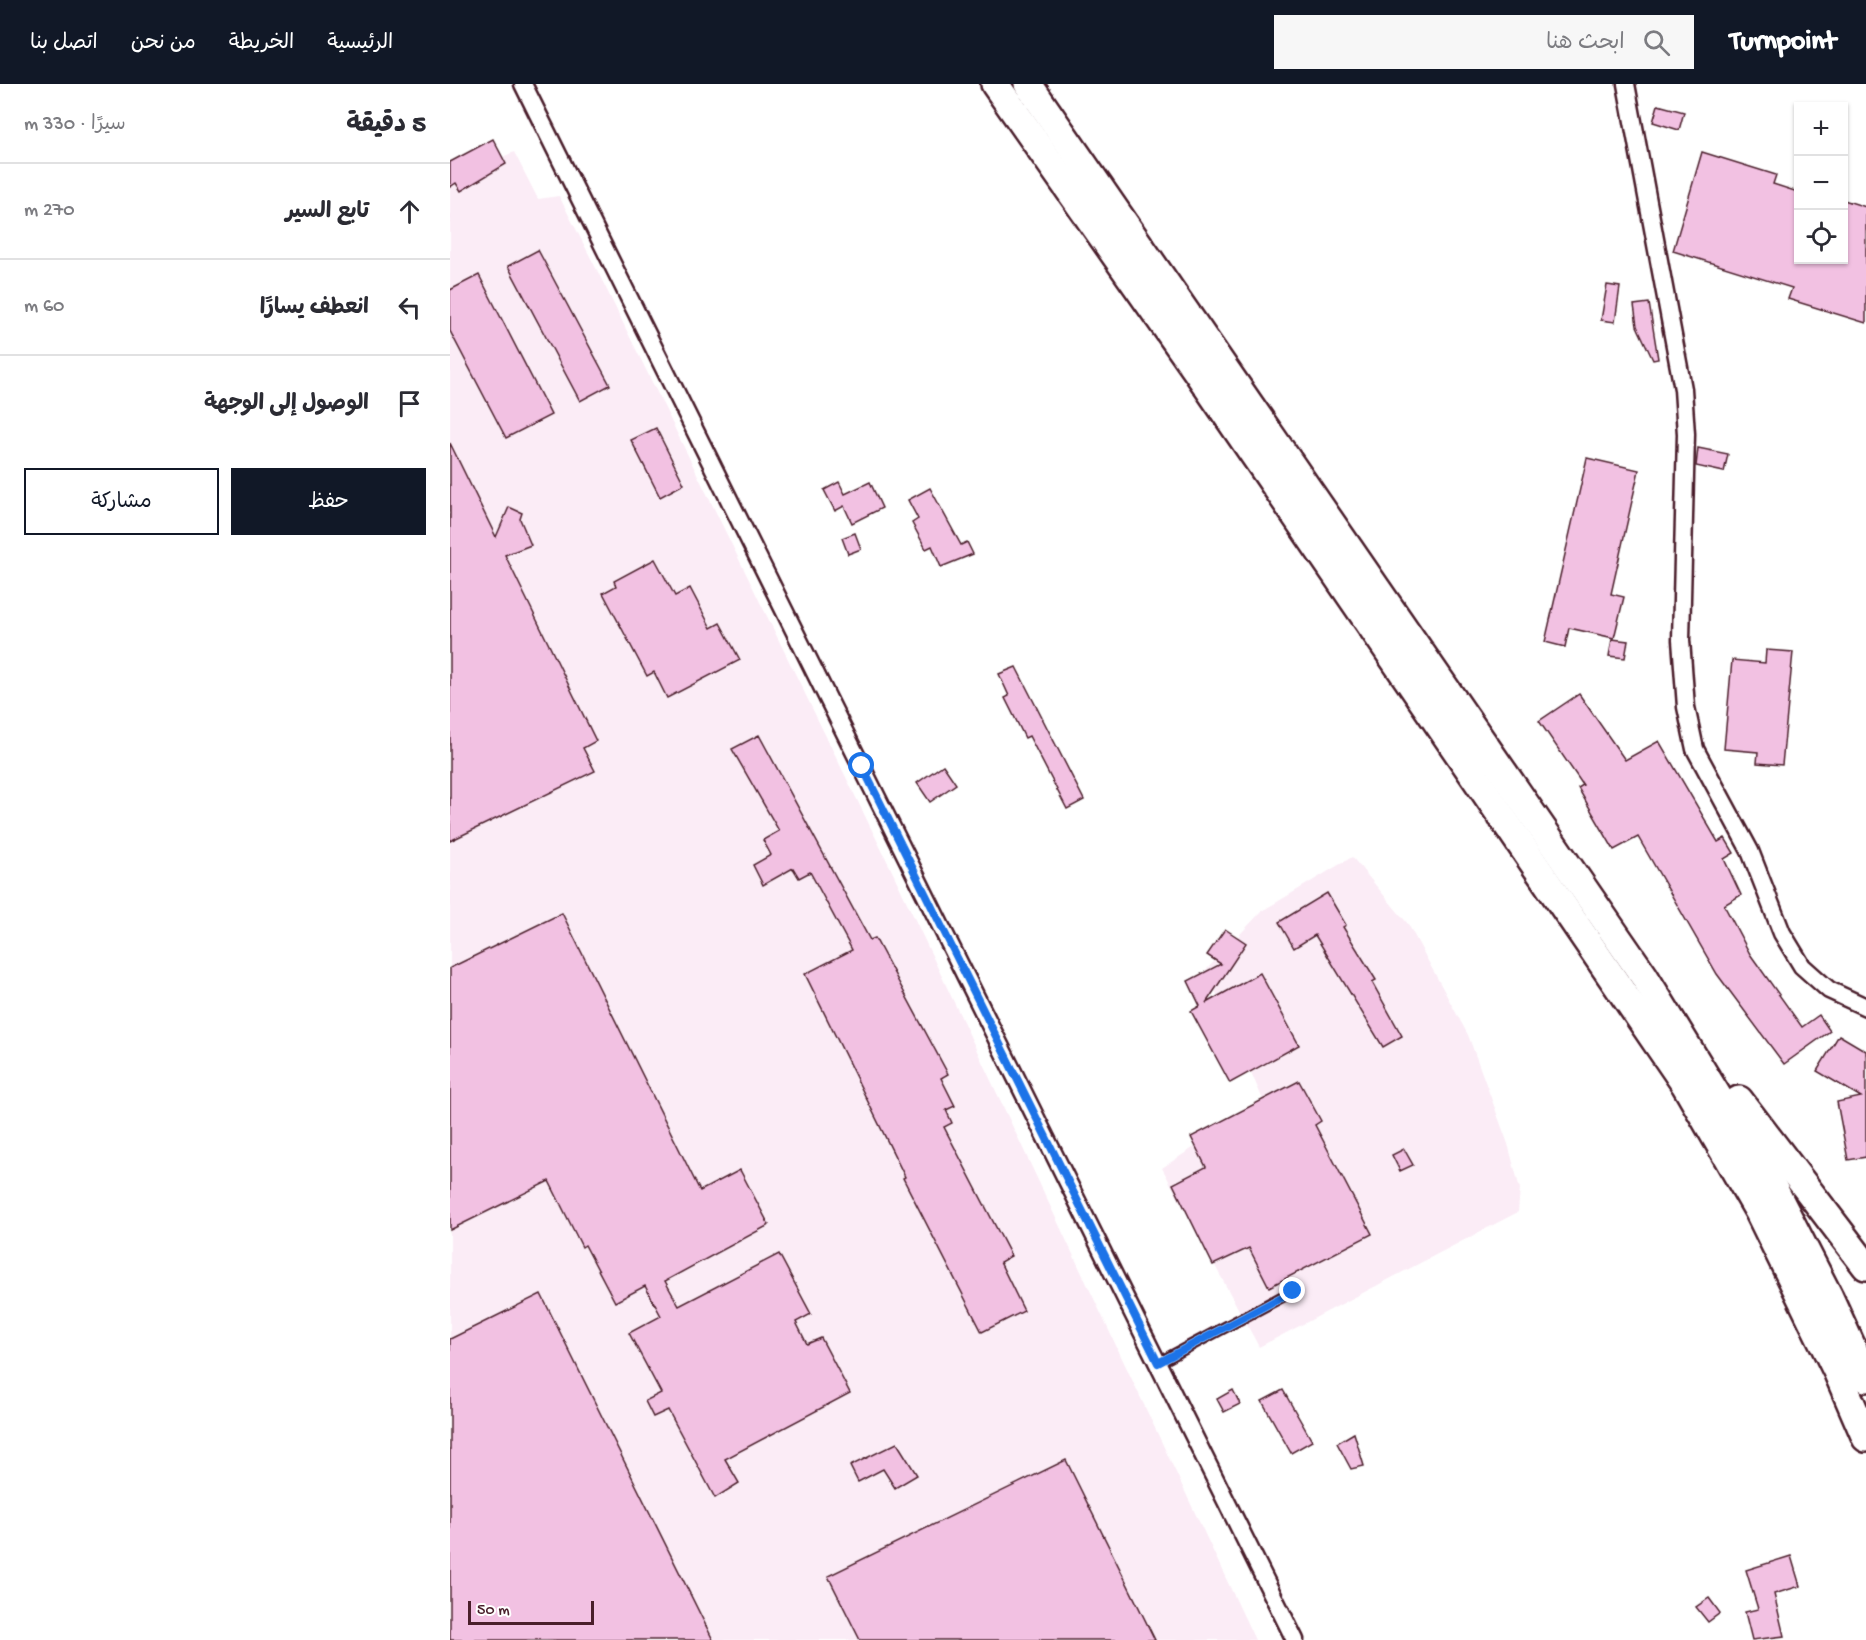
<!DOCTYPE html>
<html lang="ar">
<head>
<meta charset="utf-8">
<style>
  :root { --surface:#fff; --page:#f7f7f7; --text:#2b2b33; --muted:#7c7c81; --line:#e1e1e2; --accent:#111827 }
  body { margin:0; font-family:"Gochi Hand","Playpen Sans Arabic",sans-serif; background:var(--page); color:var(--text); direction:rtl }
  .controls { position:absolute; right:18px; top:18px; display:grid; overflow:hidden; border-radius:0px; box-shadow:0 2px 4px #0004 }
  .controls button { width:54px; height:54px; display:grid; place-items:center; padding:0; border:0; border-bottom:2px solid var(--line); background:var(--surface); color:var(--text); font:30px sans-serif }
  .scale { position:absolute; left:18px; bottom:15px; width:126px; box-sizing:border-box; padding-left:6px; border:3px solid #4a1f2b; border-top:0; font-size:16px; line-height:21px; white-space:nowrap; color:#4a1f2b; -webkit-text-stroke:4px #fff; paint-order:stroke }
  .stop { position:absolute; width:18px; height:18px; margin:-14px; border:4px solid #1a73e8; border-radius:50%; background:#fff }
  .stop.end { background:#1a73e8; border-color:#fff; box-shadow:0 2px 6px #0008 }
  .list { margin:0; padding:0; list-style:none }
  h2 { display:flex; justify-content:space-between; align-items:center; height:78px; margin:0; padding:0 24px; font-size:26px }
  h2 small { font-size:20px; font-weight:400; color:var(--muted) }
  .list li { display:grid; grid-template-columns:39px 1fr auto; gap:18px; align-items:center; box-sizing:border-box; height:96px; padding:0 24px; border-top:2px solid var(--line) }
  .list b { display:block; font-size:22px; white-space:nowrap }
  .list em { font-size:20px; font-style:normal; color:var(--muted) }
  .actions { display:flex; gap:12px; padding:18px 24px }
  .actions a { flex:1; padding:14px 0; border:2px solid var(--accent); border-radius:0px; text-align:center; font-size:21px; color:var(--accent) }
  .actions .main { background:var(--accent); color:#fff }
  .icon { flex:none; width:33px; height:33px; fill:none; stroke:currentColor; stroke-width:2; stroke-linecap:round; stroke-linejoin:round }
  .map { position:relative; flex:none; width:1416px; height:1556px; overflow:hidden; direction:ltr }
  header { display:flex; align-items:center; gap:36px; box-sizing:border-box; height:84px; padding:0 30px; background:var(--accent); color:#fff }
  header strong { font-size:28px }
  nav { display:flex; gap:33px; margin-inline-start:auto; font-size:21px }
  .search { width:420px; height:54px; background:var(--page); display:flex; align-items:center; gap:15px; box-sizing:border-box; padding:0 21px; border-radius:0px; color:var(--muted); font-size:22px }
  main { display:flex }
  aside { flex:1; background:var(--surface) }
  .map>svg:first-child { display:block }
  .built { fill:#fbecf6 }
  .building { fill:#f2c1e2; stroke:#4a1f2b; stroke-width:1.5 }
  .lines { fill:none; stroke-linecap:round; stroke-linejoin:round }
  .service-casing { stroke:#4a1f2b; stroke-width:13 }
  .minor-casing { stroke:#4a1f2b; stroke-width:21 }
  .trunk-casing { stroke:#4a1f2b; stroke-width:32 }
  .service { stroke:#fff; stroke-width:8 }
  .minor { stroke:#fff; stroke-width:16 }
  .trunk { stroke:#fff; stroke-width:27 }
  .route { stroke:#1a73e8; stroke-width:8 }
</style>
</head>
<body>
<header>
<strong>Turnpoint</strong>
<div class="search"><svg class="icon" aria-label="search" viewBox="0 0 24 24"><circle cx="10" cy="10" r="6"/><path d="M15 15l6 6"/></svg>ابحث هنا</div>
<nav><a>الرئيسية</a><a>الخريطة</a><a>من نحن</a><a>اتصل بنا</a></nav>
</header>
<main>
<div class="map">
<svg width="1416" height="1556" viewBox="0 0 1416 1556">
  <rect width="100%" height="100%" fill="#fff"/>
  <filter id="ink" filterUnits="userSpaceOnUse"><feTurbulence type="fractalNoise" baseFrequency=".0167" numOctaves="2"/><feDisplacementMap in="SourceGraphic" scale="12" xChannelSelector="R" yChannelSelector="G"/><feConvolveMatrix kernelMatrix="1 2 1 2 8 2 1 2 1" color-interpolation-filters="sRGB"/></filter>
  <g filter="url(#ink)">
    <!-- built -->
    <g class="built">
      <polygon points="64,68 88,115 109,112 148,188 443,789 805,1556 0,1556 0,96"/>
      <polygon points="902,773 958,840 1018,951 1058,1060 1070,1105 1068,1128 809,1263 712,1084 814,1018 756,886 812,827"/>
    </g>
    <!-- building -->
    <g class="building">
      <polygon points="1208,21 1234,28 1229,46 1203,38"/>
      <polygon points="43,55 56,80 11,107 6,99 0,103 0,78"/>
      <polygon points="1252,68 1326,91 1323,100 1348,108 1348,176 1394,176 1394,116 1416,123 1416,239 1338,215 1342,204 1223,167"/>
      <polygon points="88,166 160,301 130,317 58,182"/>
      <polygon points="29,191 101,331 56,354 0,247 0,206"/>
      <polygon points="1157,201 1170,203 1165,238 1151,236"/>
      <polygon points="1199,219 1208,275 1203,276 1187,242 1184,221"/>
      <polygon points="206,344 234,400 210,413 181,356"/>
      <polygon points="0,359 46,453 59,423 72,429 70,435 81,461 55,471 146,657 133,664 145,687 0,757"/>
      <polygon points="1248,364 1278,370 1274,388 1246,382"/>
      <polygon points="1137,374 1189,386 1161,510 1174,513 1164,554 1119,544 1115,563 1095,558"/>
      <polygon points="389,398 395,410 420,398 432,424 402,439 394,422 385,427 374,406"/>
      <polygon points="480,404 511,461 517,458 523,470 491,483 482,462 476,465 462,439 468,435 458,416"/>
      <polygon points="405,449 411,465 398,470 392,454"/>
      <polygon points="205,475 225,512 240,504 261,544 270,539 290,576 217,614 204,588 197,592 153,509 166,502 164,497"/>
      <polygon points="1162,555 1178,557 1175,574 1159,572"/>
      <polygon points="1316,566 1343,568 1332,681 1307,679 1308,668 1274,665 1282,576 1315,579"/>
      <polygon points="566,583 634,716 617,725 579,652 575,654 555,614 559,612 549,590"/>
      <polygon points="1129,610 1175,676 1209,657 1268,758 1275,754 1284,769 1274,775 1291,811 1274,821 1300,870 1352,943 1369,931 1380,947 1334,980 1267,890 1188,753 1164,766 1128,704 1133,701 1089,637"/>
      <polygon points="309,651 420,856 425,854 498,990 491,994 505,1022 496,1026 502,1039 494,1043 561,1172 550,1178 574,1227 532,1248 453,1094 455,1093 355,890 402,866 360,788 349,794 343,784 313,801 303,781 321,771 313,756 329,747 282,665"/>
      <polygon points="493,681 506,700 480,718 467,699"/>
      <polygon points="877,809 896,841 893,843 926,896 922,898 952,952 933,963 865,851 844,864 829,838"/>
      <polygon points="112,829 250,1107 290,1086 319,1141 215,1197 229,1222 329,1170 361,1230 346,1238 357,1260 371,1254 400,1309 275,1375 289,1399 265,1414 218,1326 203,1333 195,1317 211,1309 179,1249 211,1232 195,1202 165,1218 135,1161 132,1163 99,1097 0,1146 0,884"/>
      <polygon points="775,845 796,859 756,919 810,889 849,961 780,999 741,927 750,922 738,897 771,880 757,871"/>
      <polygon points="1389,951 1416,967 1416,1073 1398,1076 1387,1018 1411,1013 1367,987"/>
      <polygon points="849,997 871,1037 865,1041 922,1150 819,1203 799,1164 763,1181 723,1100 756,1083 741,1053"/>
      <polygon points="954,1065 963,1081 950,1087 942,1071"/>
      <polygon points="91,1210 263,1556 0,1556 0,1255"/>
      <polygon points="783,1306 790,1320 774,1328 767,1315"/>
      <polygon points="833,1306 862,1357 841,1369 812,1317"/>
      <polygon points="904,1349 914,1382 901,1385 887,1359"/>
      <polygon points="447,1359 467,1391 445,1404 433,1385 408,1398 400,1382"/>
      <polygon points="616,1376 705,1556 410,1556 378,1492"/>
      <polygon points="1341,1472 1350,1502 1324,1510 1334,1552 1302,1556 1295,1528 1308,1525 1296,1486"/>
      <polygon points="1259,1514 1270,1529 1258,1538 1246,1523"/>
    </g>
    <g class="lines">
      <defs>
        <polyline id="service" points="708,1279 843,1207"/>
        <g id="minor">
          <polyline points="73,0 845,1556"/>
          <polyline points="1176,0 1233,305 1236,350 1231,556 1236,623 1245,665 1300,767 1332,849 1352,882 1379,906 1416,923"/>
        </g>
        <g id="trunk">
          <polyline points="545,0 746,286 1235,1000 1309,1128 1387,1287 1416,1354"/>
          <polyline points="578,0 1194,892 1320,1098 1379,1213 1416,1294"/>
          <polyline points="1289,1016 1416,1182"/>
        </g>
      </defs>
      <!-- service casing -->
      <use href="#service" class="service-casing"/>
      <!-- minor casing -->
      <use href="#minor" class="minor-casing"/>
      <!-- trunk casing -->
      <use href="#trunk" class="trunk-casing"/>
      <!-- service -->
      <use href="#service" class="service"/>
      <!-- minor -->
      <use href="#minor" class="minor"/>
      <!-- trunk -->
      <use href="#trunk" class="trunk"/>
    </g>
  </g>
  <g class="lines" filter="url(#ink)">
    <!-- route -->
    <polyline class="route" points="412,682 708,1279 843,1207"/>
  </g>
</svg>
<div class="controls">
<button>+</button>
<button>−</button>
<button><svg class="icon" aria-label="locate" viewBox="0 0 24 24"><circle cx="12" cy="12" r="6"/><path d="M12 2v4M12 18v4M2 12h4M18 12h4"/></svg></button>
</div>
<div class="scale">50 m</div>
<div class="stop" style="left:412px;top:682px"></div>
<div class="stop end" style="left:843px;top:1207px"></div>
</div>
<aside>
<h2>5 دقيقة<small>سيرًا · 330 m</small></h2>
<ul class="list">
<li><svg class="icon" aria-label="ahead" viewBox="0 0 24 24"><path d="M12 20V5M6 11l6-6 6 6"/></svg><div><b>تابع السير</b></div><em>270 m</em></li>
<li><svg class="icon" aria-label="left" viewBox="0 0 24 24"><path d="M17 20v-9H6M10 6l-5 5 5 5"/></svg><div><b>انعطف يسارًا</b></div><em>60 m</em></li>
<li><svg class="icon" aria-label="arrive" viewBox="0 0 24 24"><path d="M6 21V4h12l-3 4 3 4H6"/></svg><div><b>الوصول إلى الوجهة</b></div></li>
</ul>
<div class="actions"><a class="main">حفظ</a><a>مشاركة</a></div>
</aside>
</main>
</body>
</html>
